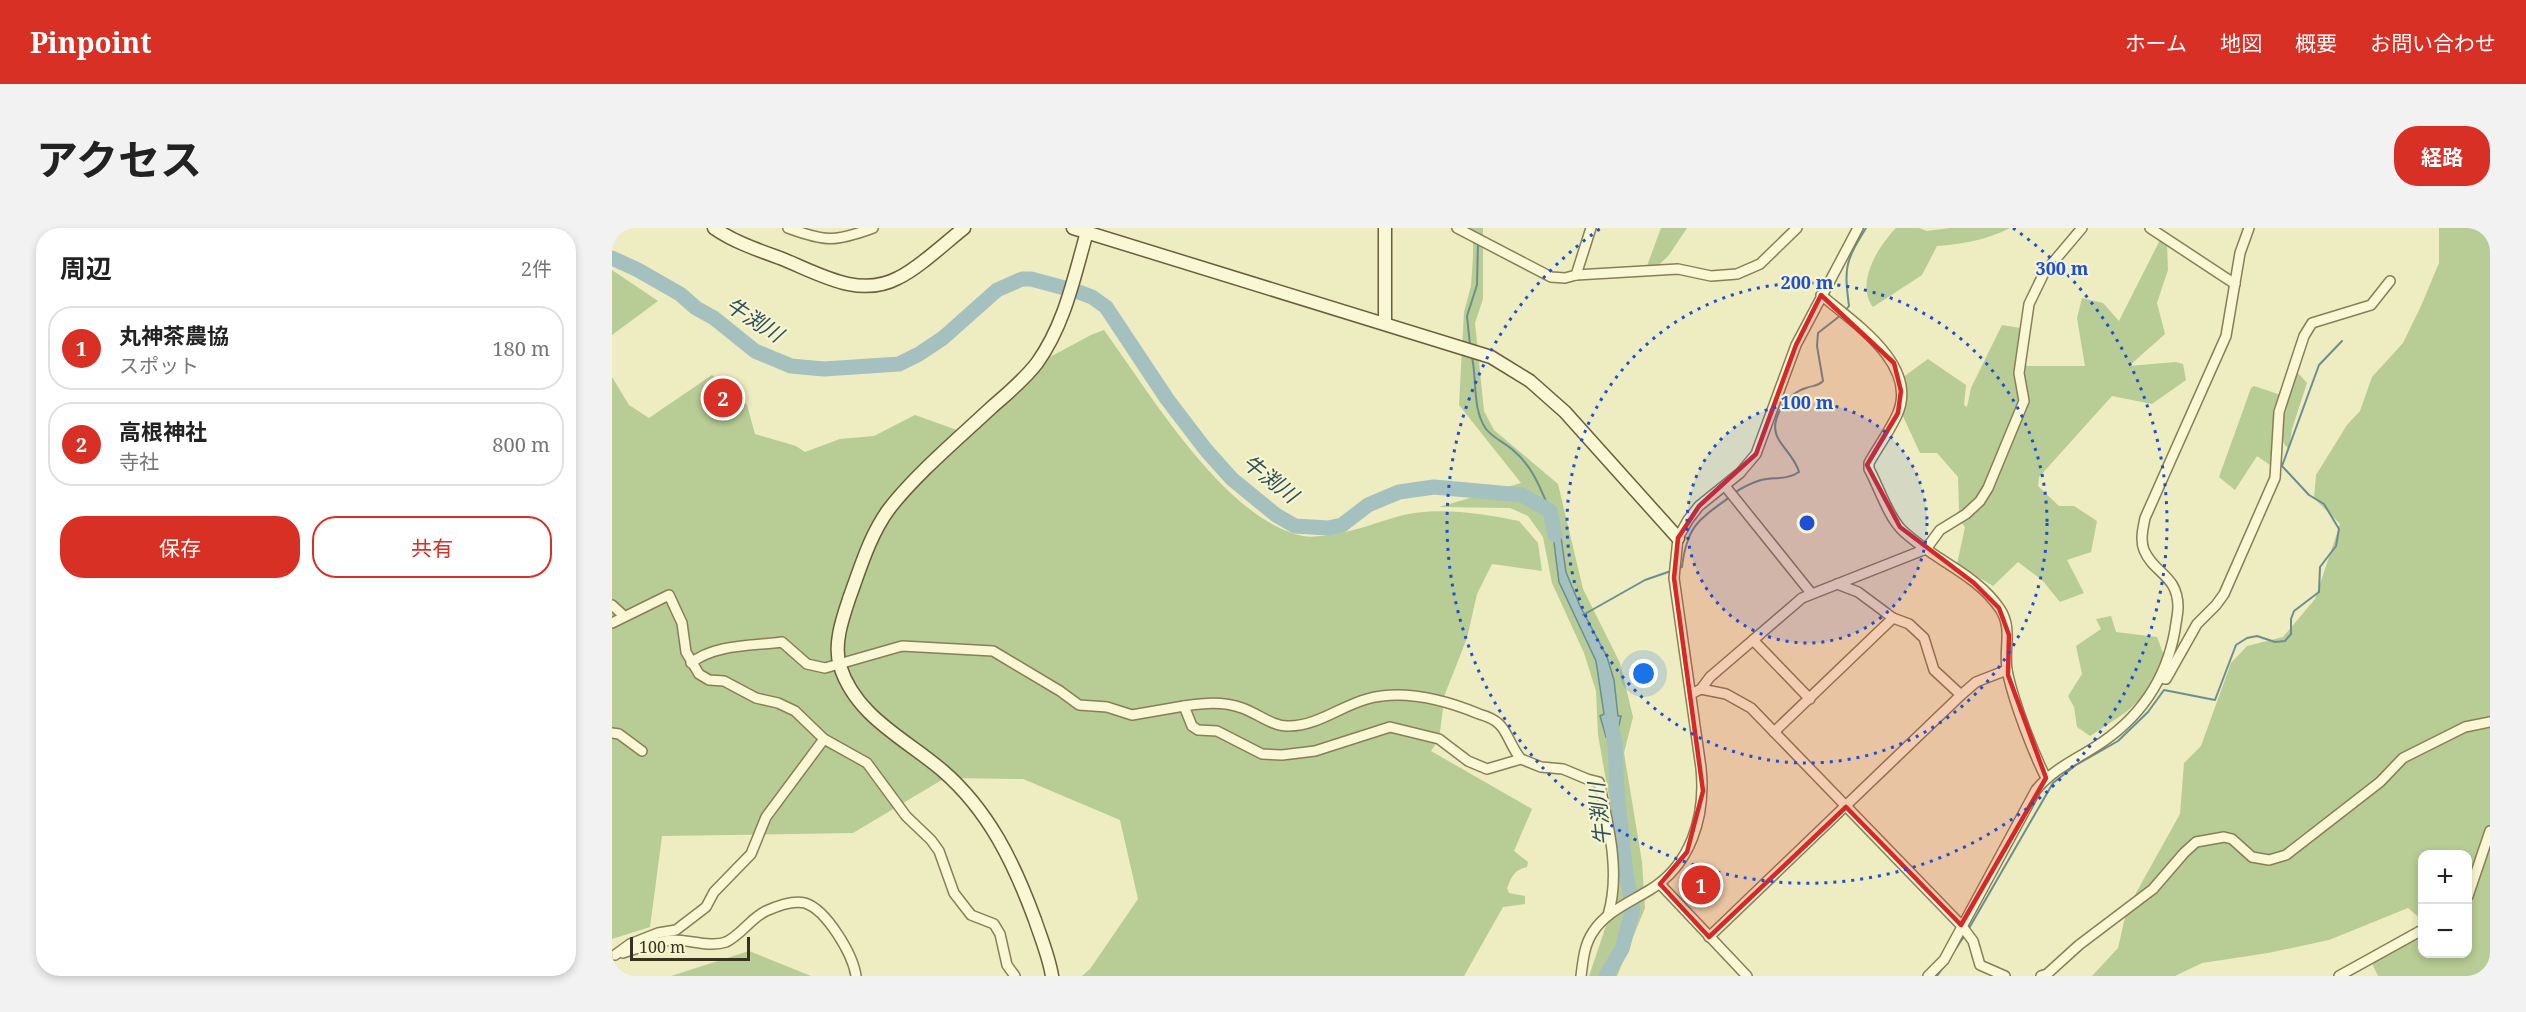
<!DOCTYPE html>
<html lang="ja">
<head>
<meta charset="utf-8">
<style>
  :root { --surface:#fff; --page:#f2f2f2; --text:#222; --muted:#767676; --line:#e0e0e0; --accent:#d93025 }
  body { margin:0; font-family:"Noto Serif","Noto Sans JP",serif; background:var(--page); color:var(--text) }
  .controls { position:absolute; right:18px; bottom:18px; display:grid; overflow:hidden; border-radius:12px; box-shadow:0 3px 9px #0003 }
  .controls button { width:54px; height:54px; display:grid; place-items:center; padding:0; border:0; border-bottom:2px solid var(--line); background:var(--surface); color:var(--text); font:30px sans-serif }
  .scale { position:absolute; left:18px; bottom:15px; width:120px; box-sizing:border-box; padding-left:6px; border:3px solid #38311d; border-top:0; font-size:16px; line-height:21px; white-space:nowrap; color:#38311d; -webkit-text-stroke:4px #f6f4d1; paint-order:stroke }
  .you { position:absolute; left:1032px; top:446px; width:21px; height:21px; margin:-15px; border:4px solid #fff; border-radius:50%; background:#1a73e8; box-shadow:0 0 0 9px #1a73e833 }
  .badge { display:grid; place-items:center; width:39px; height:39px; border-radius:50%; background:var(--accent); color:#fff; font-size:20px; font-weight:700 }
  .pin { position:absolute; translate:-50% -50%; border:3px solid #fff; box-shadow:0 2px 6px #0006 }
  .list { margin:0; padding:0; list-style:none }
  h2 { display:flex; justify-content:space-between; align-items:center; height:78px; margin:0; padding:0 24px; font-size:26px }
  h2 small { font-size:20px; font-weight:400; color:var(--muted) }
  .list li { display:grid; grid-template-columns:39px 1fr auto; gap:18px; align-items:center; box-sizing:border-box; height:84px; margin:0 12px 12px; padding:0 12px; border:2px solid var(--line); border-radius:24px }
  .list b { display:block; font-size:22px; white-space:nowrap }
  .list p { margin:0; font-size:20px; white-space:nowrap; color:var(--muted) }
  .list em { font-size:20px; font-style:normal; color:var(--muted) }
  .actions { display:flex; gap:12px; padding:18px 24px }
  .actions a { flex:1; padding:14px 0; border:2px solid var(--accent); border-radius:24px; text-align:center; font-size:21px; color:var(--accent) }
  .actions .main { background:var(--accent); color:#fff }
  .map { position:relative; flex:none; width:1878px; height:748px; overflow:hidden; border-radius:24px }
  header { display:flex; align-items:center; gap:36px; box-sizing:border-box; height:84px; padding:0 30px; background:var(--accent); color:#fff }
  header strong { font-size:28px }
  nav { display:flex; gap:33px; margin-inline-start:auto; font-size:21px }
  .intro { display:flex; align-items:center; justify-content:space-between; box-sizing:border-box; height:144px; padding:0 36px }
  h1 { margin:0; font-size:42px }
  .button { padding:15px 27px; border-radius:24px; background:var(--accent); color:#fff; font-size:21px; font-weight:700 }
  main { display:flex; gap:36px; padding:0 36px }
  aside { flex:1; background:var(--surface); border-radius:24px; box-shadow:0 3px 9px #0003 }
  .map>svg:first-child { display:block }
  .green { fill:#b8cc95 }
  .water { fill:#a4c1bf; stroke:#6b8f8f; stroke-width:1.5 }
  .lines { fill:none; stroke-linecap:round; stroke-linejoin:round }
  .stream { stroke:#6b8f8f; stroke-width:2 }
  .river { stroke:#a4c1bf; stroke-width:15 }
  .street-casing { stroke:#887e58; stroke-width:12 }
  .secondary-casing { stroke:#6a5e3c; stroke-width:15 }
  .street { stroke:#f9f7d4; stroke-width:9 }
  .secondary { stroke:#f9f7d4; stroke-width:12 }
  .marked { fill:#d62828; fill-opacity:0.2; stroke:#d62828; stroke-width:4.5; stroke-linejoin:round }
  .ring { fill:none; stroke:#1d4ed8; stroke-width:3; stroke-dasharray:3 6 }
  .labels { text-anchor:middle; stroke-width:4.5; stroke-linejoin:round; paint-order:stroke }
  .water-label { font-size:21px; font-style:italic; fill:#2c4f58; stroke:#f6f4d1 }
  .centre { fill:#1d4ed8; stroke:#f6f4d1; stroke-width:3 }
  .ring-label { font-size:18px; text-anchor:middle; font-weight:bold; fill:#1d4ed8; stroke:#f6f4d1; stroke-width:4.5; stroke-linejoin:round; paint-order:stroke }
</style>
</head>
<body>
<header>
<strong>Pinpoint</strong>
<nav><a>ホーム</a><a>地図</a><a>概要</a><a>お問い合わせ</a></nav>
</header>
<div class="intro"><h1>アクセス</h1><a class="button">経路</a></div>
<main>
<aside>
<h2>周辺<small>2件</small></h2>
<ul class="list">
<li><span class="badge">1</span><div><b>丸神茶農協</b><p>スポット</p></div><em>180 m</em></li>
<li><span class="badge">2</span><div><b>高根神社</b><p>寺社</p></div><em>800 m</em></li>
</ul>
<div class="actions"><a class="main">保存</a><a>共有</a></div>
</aside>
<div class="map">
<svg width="1878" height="748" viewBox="0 0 1878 748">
  <rect width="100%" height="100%" fill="#eeecc1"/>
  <!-- green -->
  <g class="green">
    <polygon points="854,0 871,0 871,71 863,95 872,183 882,202 946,256 971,361 1008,435 1021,489 1012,525 1030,634 1033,680 1005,748 977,748 1003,671 998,575 986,507 984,463 972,425 940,355 931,309 916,288 898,280 827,279 909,255 847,177 852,84 859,58 861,29 861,12"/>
    <polygon points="1049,0 1075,0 1057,27 1046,38 1035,38"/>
    <path d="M 1284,0 L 1307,0 L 1315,3 L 1338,0 L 1398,0 C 1374,12 1352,16 1325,18 L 1310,47 L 1261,79 C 1243,55 1266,19 1284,0 Z"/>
    <polygon points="1827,0 1878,0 1878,748 1766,748 1756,727 1810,697 1810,726 1856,726 1856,626 1810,626 1810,692 1796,680 1717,712 1656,725 1590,735 1563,748 1480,748 1506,720 1515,681 1568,586 1572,535 1589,518 1619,435 1635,418 1671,409 1703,371 1728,296 1702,270 1704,247 1735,197 1748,183 1760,149 1791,115 1809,78 1827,35"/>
    <polygon points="1548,12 1555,17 1556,42 1545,75 1553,106 1517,138 1564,134 1571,136 1574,152 1540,176 1500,168 1427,249 1426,258 1447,278 1462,278 1485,293 1479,324 1455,332 1472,365 1448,374 1430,352 1406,334 1381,358 1345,336 1353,299 1345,289 1347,281 1346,249 1325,225 1308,225 1290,186 1290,150 1316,131 1354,157 1352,177 1355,179 1359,160 1390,97 1408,100 1410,128 1415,138 1473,138 1465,90 1470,70 1491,75 1507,93"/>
    <polygon points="0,42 46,73 0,107"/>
    <path d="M 492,102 C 537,164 613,292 691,308 C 701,310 717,307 727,305 C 753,301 777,289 802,285 C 835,280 874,286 907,293 L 926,315 L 930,343 L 880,336 L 865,366 L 855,410 L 833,466 L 827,511 L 819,523 L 920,581 L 902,623 L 916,634 L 915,639 C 902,642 900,648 895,660 L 897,665 L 913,668 L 913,676 L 891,679 L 852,748 L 470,748 L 478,741 L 526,671 L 508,592 L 411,551 L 333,550 L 241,605 L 50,608 L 38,699 L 0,711 L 0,149 L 17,177 L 37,190 L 100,147 L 135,177 L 143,206 L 184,218 L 193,224 L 228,211 L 262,208 L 303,187 L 345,202 L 404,160 L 423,137 L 479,107 Z"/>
    <path d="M 1684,143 L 1695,155 L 1680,201 L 1677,221 C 1658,208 1679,160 1684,143 Z"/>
    <polygon points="1642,158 1669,167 1661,239 1645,228 1623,262 1607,249 1639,160"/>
    <polygon points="1499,388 1504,404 1545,409 1552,428 1535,465 1513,485 1478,508 1465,499 1462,479 1456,468 1470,446 1464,418 1489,401 1484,391"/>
    <polygon points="137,723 199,748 59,748"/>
  </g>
  <!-- water -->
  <polygon class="water" points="938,283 948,302 954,344 968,378 995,429 1002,452 1006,488 1009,488 1003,515 998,509 994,509 988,488 992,486 984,433 947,354"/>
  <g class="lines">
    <!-- stream -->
    <g class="stream">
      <path d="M 1233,83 L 1237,78 C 1232,39 1233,34 1254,0"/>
      <polyline points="858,117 855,88 865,57 866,14"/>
      <path d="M 860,129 C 865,151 860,181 874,201 C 882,211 894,215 903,224 C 921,239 929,262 938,283"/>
      <path d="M 1122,265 C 1131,259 1139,255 1149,252 C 1162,249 1176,252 1187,244 C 1184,232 1173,222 1167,212 C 1155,193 1175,165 1194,160 C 1202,157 1205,159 1211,153 L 1205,118 L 1206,105 L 1229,87"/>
      <path d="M 1067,340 L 1070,339 C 1075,298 1086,292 1118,269"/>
      <polyline points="971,387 1033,352 1059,343"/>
      <polyline points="1356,702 1441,555 1464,537 1506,513 1536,484 1552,462 1603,472 1624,417 1635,410 1645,408 1663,414 1673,413 1679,406 1679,391 1682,383 1707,364 1708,339 1724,318 1727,301 1712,276 1697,267 1670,238 1707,137 1730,113"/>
      <polyline points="1325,748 1353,707"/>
    </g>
    <!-- river -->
    <g class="river">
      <polyline points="0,30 26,42 68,66 84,80 102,90 143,123 179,138 212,141 287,136 307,126 331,110 385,62 410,51 419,51 464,63 480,69 494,79 555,171 594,222 620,251 664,287 683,298 716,300 730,297 756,277 787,264 822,259 910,267 938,283 943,307"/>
      <polyline points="994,748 1010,721 1021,680 1014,646 1005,563 1003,515 999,495"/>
    </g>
    <defs>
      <g id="street">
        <path d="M 176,0 C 214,14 223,14 261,0"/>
        <polyline points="845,0 939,49 953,50 964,47 1066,41 1099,48 1125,46 1148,36 1185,0"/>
        <polyline points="1538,0 1623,56"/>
        <polyline points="964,47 979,0"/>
        <path d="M 1209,67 C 1241,94 1308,137 1285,187 C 1277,204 1266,219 1257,235 L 1257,241 C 1267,259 1275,286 1289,301 C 1319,331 1364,345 1388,381 C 1402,402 1390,424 1396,447 C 1403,477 1420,522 1434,550"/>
        <polyline points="1113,258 1199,365"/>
        <polyline points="1225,356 1246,364 1281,390 1297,396 1312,410 1322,442 1349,467"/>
        <polyline points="0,377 12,388"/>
        <polyline points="0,395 57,367 70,395 74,424 87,446 97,452 112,453 144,470 166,475 183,483 212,511 255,535 294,588 319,612 327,623 342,665 359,687 382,696 388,706 395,737 403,748"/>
        <polyline points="1141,412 1198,471"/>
        <path d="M 79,435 C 103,416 140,418 170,414 L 195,436 L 213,440 L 290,418 L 381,423 L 448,463 L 467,477 L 495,479 L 520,487 L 572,478 L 580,498 L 586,502 L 605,503 L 650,526 L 670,527 L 703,523 L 778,499 L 827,511 L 856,533 L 875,541 L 909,531 L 929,539 L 951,541 L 975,551 L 987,554 C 996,595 1009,645 996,687"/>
        <polyline points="1549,450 1554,451 1585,396 1604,377 1612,366 1663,250 1667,184 1692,108 1700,95 1759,77 1778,53"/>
        <polyline points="1089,461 1114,466 1139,480 1349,697 1361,713 1368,737 1393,748"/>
        <polyline points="1079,466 1089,461 1098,449 1190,370 1314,321 1328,302 1354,286 1368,273 1376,260 1412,173 1407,145 1417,76 1432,45 1470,0"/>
        <path d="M 572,478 C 592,475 610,473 630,480 C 645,485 661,499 677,498 C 705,498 729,478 755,471 C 791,461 833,472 867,486 C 874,488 882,491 887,496 C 896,504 899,520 909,531"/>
        <polyline points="1162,504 1281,390"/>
        <polyline points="0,505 7,506 30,523"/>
        <polyline points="1048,656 1135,748"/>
        <polyline points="1856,668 1878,603"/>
        <polyline points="1097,709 1349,467 1364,454 1395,442"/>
        <path d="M 11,725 C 27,720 42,714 59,712 C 76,711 98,720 114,714 C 129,707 139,690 154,683 C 165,678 181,672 193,675 C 215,682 241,727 244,748"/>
        <polyline points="3,727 18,716 46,705 64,702 94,679 102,664 139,626 154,589 212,511"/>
        <path d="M 969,748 C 971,733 972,717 981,704 C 993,685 1016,675 1036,663 C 1079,638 1094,588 1089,540 L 1062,350 L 1066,310 L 1076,292 L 1087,278 L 1128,245 L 1144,226 L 1184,117 L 1246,0"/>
        <path d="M 1316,748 L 1332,732 L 1424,562 C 1440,542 1461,533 1483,519 C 1526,492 1554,453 1563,402 C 1564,394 1566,386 1566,379 C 1566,347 1542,346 1532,322 C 1528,312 1531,300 1533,290 L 1614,108 L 1628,25 L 1637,0"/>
        <polyline points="1429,748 1435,746 1467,717 1541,661 1572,625 1584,614 1612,609 1620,611 1640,629 1657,632 1674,627 1768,554 1791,530 1853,499 1878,494"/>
        <polyline points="1727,748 1810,702"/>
      </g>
      <g id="secondary">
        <path d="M 102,0 C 122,14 146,22 168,30 C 206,45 246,71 286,50 C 307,40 333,15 352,0"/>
        <polyline points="461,0 879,129 918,153 953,184 1066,310"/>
        <polyline points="773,0 773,95"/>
        <path d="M 440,748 C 437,729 429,710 423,692 C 402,635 377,583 331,543 C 294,511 244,489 228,438 C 221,416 231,389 238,368 C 249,338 258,307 277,281 C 303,247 348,209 380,179 C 396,165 412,152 425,135 C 453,96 462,49 475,4"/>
      </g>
    </defs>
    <!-- street casing -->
    <use href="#street" class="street-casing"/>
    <!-- secondary casing -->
    <use href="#secondary" class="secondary-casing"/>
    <!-- street -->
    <use href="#street" class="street"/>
    <!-- secondary -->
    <use href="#secondary" class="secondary"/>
  </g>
  <!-- marked area -->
  <path class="marked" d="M 1209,67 L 1282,135 L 1289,163 L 1286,185 L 1255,237 L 1288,299 L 1362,355 L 1387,380 L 1397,407 L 1396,447 L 1434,550 L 1349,697 L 1234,579 L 1097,709 L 1048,656 L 1075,624 L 1091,563 L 1062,350 L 1066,310 L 1087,278 L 1144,226 L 1184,117 Z"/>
  <!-- distance rings -->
  <circle cx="1195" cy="295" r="120" fill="#1d4ed8" fill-opacity=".12"/>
  <g class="ring">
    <circle cx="1195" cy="295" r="120"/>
    <circle cx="1195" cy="295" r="240"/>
    <path d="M1401 0A360 360 0 1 1 989 0"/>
  </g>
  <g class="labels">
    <!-- water labels -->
    <g class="water-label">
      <text transform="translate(142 92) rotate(33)" y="7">牛渕川</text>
      <text transform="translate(658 251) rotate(38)" y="7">牛渕川</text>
      <text transform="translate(988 586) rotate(-96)" y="7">牛渕川</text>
    </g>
  </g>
  <circle cx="1195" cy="295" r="9" class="centre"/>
  <g class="ring-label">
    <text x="1450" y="47">300 m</text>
    <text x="1195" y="61">200 m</text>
    <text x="1195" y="181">100 m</text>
  </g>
</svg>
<div class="controls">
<button>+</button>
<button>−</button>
</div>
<div class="scale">100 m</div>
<div class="you"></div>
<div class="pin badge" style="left:1089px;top:657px">1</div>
<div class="pin badge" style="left:111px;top:170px">2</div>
</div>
</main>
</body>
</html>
